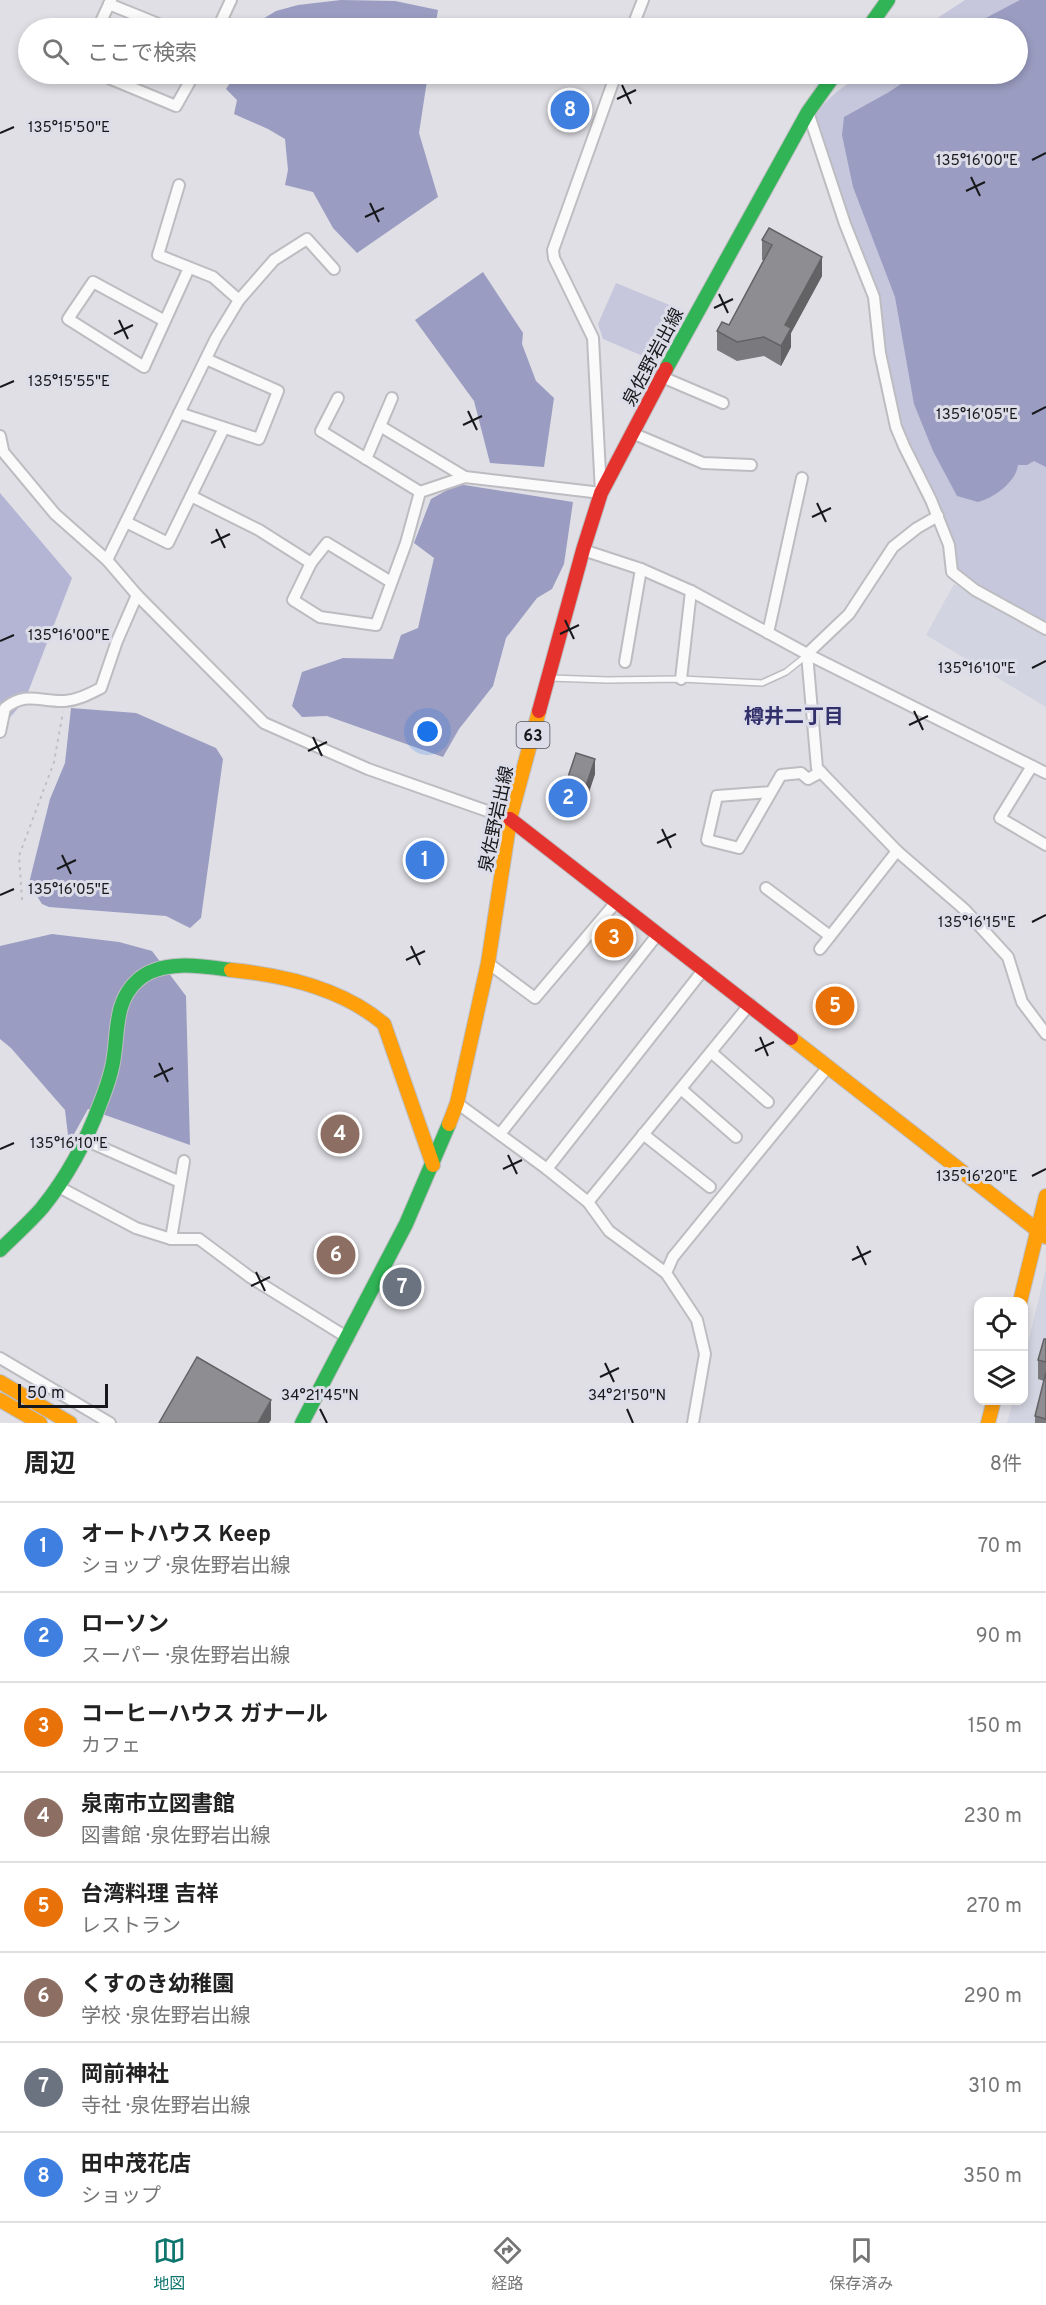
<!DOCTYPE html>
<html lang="ja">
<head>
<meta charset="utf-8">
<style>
  :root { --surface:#fff; --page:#f6f6f6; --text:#222; --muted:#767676; --line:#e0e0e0; --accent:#0f766e }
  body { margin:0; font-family:Overpass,"Noto Sans JP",sans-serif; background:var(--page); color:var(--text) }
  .controls { position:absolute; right:18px; bottom:18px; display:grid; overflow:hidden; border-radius:12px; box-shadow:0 3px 9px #0003 }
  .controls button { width:54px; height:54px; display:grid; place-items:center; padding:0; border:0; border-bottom:2px solid var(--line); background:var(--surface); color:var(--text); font:30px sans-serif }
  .scale { position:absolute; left:18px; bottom:15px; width:90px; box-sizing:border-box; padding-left:6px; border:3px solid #17181b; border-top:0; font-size:16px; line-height:21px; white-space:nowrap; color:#17181b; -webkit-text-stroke:4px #dcdde8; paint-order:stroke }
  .you { position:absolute; left:428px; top:732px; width:21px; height:21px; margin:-15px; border:4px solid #fff; border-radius:50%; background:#1a73e8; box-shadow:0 0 0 9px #1a73e833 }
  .badge { display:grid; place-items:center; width:39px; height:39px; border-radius:50%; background:var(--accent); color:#fff; font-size:20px; font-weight:700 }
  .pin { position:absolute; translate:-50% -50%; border:3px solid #fff; box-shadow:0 2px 6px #0006 }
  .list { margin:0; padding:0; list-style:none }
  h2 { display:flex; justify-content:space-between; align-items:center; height:78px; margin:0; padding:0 24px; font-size:26px }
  h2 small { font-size:20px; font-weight:400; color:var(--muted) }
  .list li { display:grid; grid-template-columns:39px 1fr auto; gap:18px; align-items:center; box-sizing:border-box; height:90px; padding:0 24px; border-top:2px solid var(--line) }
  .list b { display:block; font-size:22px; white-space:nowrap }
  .list p { margin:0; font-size:20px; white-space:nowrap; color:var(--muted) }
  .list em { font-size:20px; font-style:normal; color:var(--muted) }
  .icon { flex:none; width:33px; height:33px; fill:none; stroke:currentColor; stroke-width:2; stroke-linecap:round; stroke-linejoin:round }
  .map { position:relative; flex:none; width:1046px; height:1423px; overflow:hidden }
  .search { position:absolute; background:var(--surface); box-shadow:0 3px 9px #0003; left:18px; right:18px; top:18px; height:66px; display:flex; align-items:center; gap:15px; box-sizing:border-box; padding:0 21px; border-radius:33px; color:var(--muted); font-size:22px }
  .sheet { height:798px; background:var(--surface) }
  nav { display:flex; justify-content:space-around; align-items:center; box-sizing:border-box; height:84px; border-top:2px solid var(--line); background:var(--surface); font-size:16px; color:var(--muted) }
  nav a { display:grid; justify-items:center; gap:3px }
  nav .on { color:var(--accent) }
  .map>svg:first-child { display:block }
  .built { fill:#d3d4e1 }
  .green { fill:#c6c7dc }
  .forest { fill:#b4b5d4 }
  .water { fill:#9a9cc1 }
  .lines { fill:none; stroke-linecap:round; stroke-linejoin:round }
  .lane-casing { stroke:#bdbdc1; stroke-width:8 }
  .street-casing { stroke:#bdbdc1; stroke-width:14 }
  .fast-casing { stroke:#bdbdc1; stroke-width:16 }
  .slow-casing { stroke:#bdbdc1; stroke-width:16 }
  .jam-casing { stroke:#bdbdc1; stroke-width:16 }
  .path { stroke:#c0c0c3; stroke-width:2; stroke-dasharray:3 4.5; stroke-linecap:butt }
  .lane { stroke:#fafafb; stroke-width:5 }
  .street { stroke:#fafafb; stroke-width:10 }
  .fast { stroke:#30b455; stroke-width:14 }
  .slow { stroke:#ff9f0a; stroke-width:14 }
  .jam { stroke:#e5322d; stroke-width:14 }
  .wall { fill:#7a7a7e }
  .shaded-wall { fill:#636366 }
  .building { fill:#8e8e92; stroke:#636366; stroke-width:1.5 }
  .ticks { fill:none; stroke:#17181b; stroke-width:2 }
  .labels { text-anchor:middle; stroke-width:6; stroke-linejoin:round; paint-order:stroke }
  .shield { fill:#dcdde8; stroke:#525358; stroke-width:1.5 }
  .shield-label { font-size:16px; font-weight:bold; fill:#17181b }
  .street-label { font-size:18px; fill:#17181b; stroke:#dcdde8 }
  .neighbourhood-label { font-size:20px; font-weight:bold; fill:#32306b; stroke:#dcdde8 }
  .ticks-label { font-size:15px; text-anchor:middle; fill:#17181b; stroke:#dcdde8; stroke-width:6; stroke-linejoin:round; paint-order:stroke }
</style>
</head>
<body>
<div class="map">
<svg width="1046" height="1423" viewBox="0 0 1046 1423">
  <rect width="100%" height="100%" fill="#dfdfe5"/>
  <!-- built -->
  <g class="built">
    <polygon points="954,584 1046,637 1046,707 926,635"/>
    <polygon points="1046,1269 1046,1423 1007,1423 1013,1401 1024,1400 1024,1359"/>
  </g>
  <!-- green -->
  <g class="green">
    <path d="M 965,0 L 1046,0 L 1046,622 L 964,577 L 957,569 L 952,537 L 937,501 L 904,439 L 889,388 L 878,312 L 816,124 L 815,114 C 830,96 846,82 868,74 L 1018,74 L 1018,28 L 927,28 L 939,17 Z"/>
    <polygon points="616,283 684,311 657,362 603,339 598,324"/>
  </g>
  <!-- forest -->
  <polygon class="forest" points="0,493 72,578 25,700 0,729"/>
  <!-- water -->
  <g class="water">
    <polygon points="341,0 395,1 438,10 435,28 251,28 251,26 276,11 298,5"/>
    <path d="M 1020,0 L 1046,0 L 1046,467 L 1034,461 L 1027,465 L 1018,465 C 1016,482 994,498 978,502 L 957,496 L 933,451 L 914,404 L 895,297 L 853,187 L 842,135 L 844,117 L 889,92 L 916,74 L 1018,74 L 1018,28 L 967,28 Z"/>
    <polygon points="236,74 428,74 419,133 438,197 357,253 333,228 313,192 285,185 288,170 285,139 268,129 234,114 237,100 226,89"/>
    <polygon points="483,272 523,333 522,344 536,381 554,398 544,467 490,463 474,401 415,320"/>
    <polygon points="458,484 573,502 564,564 552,589 537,598 506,638 493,686 459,729 443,757 327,716 302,717 292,706 302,672 343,658 393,659 401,635 418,628 434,558 414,543 431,499"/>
    <polygon points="71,708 136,713 216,748 223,759 201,918 190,928 166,916 49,907 42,904 29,883 50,799 65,763"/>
    <polygon points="52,934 119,942 152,951 186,996 190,1145 88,1109 69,1143 65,1110 11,1048 0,1039 0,946"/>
  </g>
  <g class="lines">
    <defs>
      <polyline id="lane" points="550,678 607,680 681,679 762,683 786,672 806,656"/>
      <g id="street">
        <polyline points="109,4 168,28"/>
        <polyline points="98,28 111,0"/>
        <polyline points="218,28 231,0"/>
        <polyline points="529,28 546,28"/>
        <polyline points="632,28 643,0"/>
        <polyline points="99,74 176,106 194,74"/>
        <polyline points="808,112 845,224 874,297 880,353 896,427 904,446 931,500 949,545 952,572 975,590 1046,629"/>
        <polyline points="179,185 158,255 213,277 239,300"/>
        <polyline points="165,321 93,282 68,319 144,367 189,268"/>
        <polyline points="662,377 723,403"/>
        <polyline points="338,398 321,431 420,492"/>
        <polyline points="179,413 259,439 278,391 206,359"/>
        <polyline points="380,426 465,477"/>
        <polyline points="632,433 703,463 751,465"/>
        <polyline points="0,436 3,450"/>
        <polyline points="0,448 55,514 107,560 137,595 264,723 368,769 510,819"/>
        <polyline points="366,459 392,398"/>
        <polyline points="191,496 259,530 311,563"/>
        <polyline points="938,516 917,528 893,547 849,614 807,654 817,768 897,851 964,909 1008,957 1022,1002 1046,1034"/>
        <polyline points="126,522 168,543 224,428"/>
        <polyline points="583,550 641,569 691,591 807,654 1046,773"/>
        <polyline points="107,560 216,338 239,300 274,260 307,239 334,269"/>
        <polyline points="391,582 327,543 311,563 293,600 320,617 376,625 406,543 420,492 465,477 601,493 593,338 554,258 553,250 616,74"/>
        <polyline points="768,633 802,478"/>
        <polyline points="625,662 641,569"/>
        <polyline points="681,679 691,591"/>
        <path d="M 0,732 L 5,708 C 26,691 40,702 65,701 C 78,700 89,694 101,688 L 117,641 L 137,595"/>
        <polyline points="1032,766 1000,818 1046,845"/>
        <polyline points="771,792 717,796 707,840 739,848 781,775 801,773 808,779 821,772"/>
        <polyline points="766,888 830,936"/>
        <polyline points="820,949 897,851"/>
        <polyline points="488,963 535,998 617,901"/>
        <polyline points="711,1052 768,1102"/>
        <polyline points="681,1089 736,1137"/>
        <polyline points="457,1103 547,1169 588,1202 609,1231 666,1273 697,1320 705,1354 693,1423"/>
        <polyline points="500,1134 658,934"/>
        <polyline points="643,1134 710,1187"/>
        <polyline points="85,1140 180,1182"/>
        <polyline points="547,1169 704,969"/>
        <polyline points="57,1186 136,1228 171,1239 199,1239 250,1277 348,1338"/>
        <polyline points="588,1202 750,1004"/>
        <polyline points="171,1239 184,1161"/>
        <polyline points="666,1273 673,1257 828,1067"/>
        <polyline points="0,1358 110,1423"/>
      </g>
      <g id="fast">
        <polyline points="868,28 888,0"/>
        <polyline points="666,369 808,112 835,74"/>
        <path d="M 0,1250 C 14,1236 29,1223 42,1208 C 67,1177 86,1142 100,1104 C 106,1089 112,1073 114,1056 C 118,1029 115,1000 138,980 C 161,959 202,966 231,970"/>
        <polyline points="302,1423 406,1224 449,1124"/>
      </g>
      <g id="slow">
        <path d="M 231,970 C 283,975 343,989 384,1024 L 433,1165"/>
        <polyline points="791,1038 1046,1237"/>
        <polyline points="449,1124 457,1103 488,963 510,819 539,711"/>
        <polyline points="1020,1302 1046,1196"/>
        <polyline points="0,1382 70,1423"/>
        <polyline points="0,1400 40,1423"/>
        <polyline points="988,1423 994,1400"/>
      </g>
      <g id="jam">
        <polyline points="539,711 583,550 601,493 666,369"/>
        <polyline points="510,819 791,1038"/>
      </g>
    </defs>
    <!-- lane casing -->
    <use href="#lane" class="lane-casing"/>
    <!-- street casing -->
    <use href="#street" class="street-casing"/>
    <!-- fast casing -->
    <use href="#fast" class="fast-casing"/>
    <!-- slow casing -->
    <use href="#slow" class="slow-casing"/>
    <!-- jam casing -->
    <use href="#jam" class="jam-casing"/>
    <!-- path -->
    <polyline class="path" points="22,900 19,856 54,762 63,712"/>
    <!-- lane -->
    <use href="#lane" class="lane"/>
    <!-- street -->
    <use href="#street" class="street"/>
    <!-- fast -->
    <use href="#fast" class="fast"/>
    <!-- slow -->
    <use href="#slow" class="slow"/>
    <!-- jam -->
    <use href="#jam" class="jam"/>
  </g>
  <!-- wall -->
  <g class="wall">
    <polygon points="762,240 822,276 791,333 791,347 781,366 764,356 737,361 717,350 717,331 729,325 764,260 762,260"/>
    <polygon points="595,774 584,807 565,801 565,786"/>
    <polygon points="395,1280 419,1292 414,1301 395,1290"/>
    <polygon points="1046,1339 1046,1423 1035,1423 1035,1416 1044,1381 1038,1379 1038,1360"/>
  </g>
  <!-- shaded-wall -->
  <g class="shaded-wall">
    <polygon points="822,257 822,276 791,333 791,347 781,366 781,346 785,325"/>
    <polygon points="595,759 595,774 584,807 584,792"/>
    <polygon points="419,1282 419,1292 414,1301 414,1291"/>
    <polygon points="271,1400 271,1420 269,1423 258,1423"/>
  </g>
  <!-- building -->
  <g class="building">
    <polygon points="769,228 822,257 785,325 791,328 781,346 764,337 737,342 717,331 722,322 729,325 772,245 762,240"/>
    <polygon points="576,753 595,759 584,792 565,786"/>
    <polygon points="400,1272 419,1282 414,1291 395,1280"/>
    <polygon points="1044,1339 1046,1339 1046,1362 1038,1360"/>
    <polygon points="197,1357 271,1400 258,1423 159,1423"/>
    <polygon points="1046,1372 1046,1419 1035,1416"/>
  </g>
  <!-- ticks -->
  <path class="ticks" d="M 622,85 L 631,104M 617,99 L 636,90M 0,133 L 14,127M 1032,160 L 1046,153M 971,177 L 980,196M 966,191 L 985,182M 370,203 L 379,222M 365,217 L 384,208M 719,294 L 728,313M 714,308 L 733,299M 119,320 L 128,339M 114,334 L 133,325M 0,387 L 14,381M 468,411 L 477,430M 1032,414 L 1046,407M 463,425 L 482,416M 817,503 L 826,522M 812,517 L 831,508M 216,529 L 225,548M 211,543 L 230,534M 565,620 L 574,639M 560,634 L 579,625M 0,641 L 14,635M 1032,668 L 1046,661M 914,711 L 923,730M 909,725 L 928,716M 313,737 L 322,756M 308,751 L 327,742M 662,829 L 671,848M 657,843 L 676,834M 62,855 L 71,874M 57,869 L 76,860M 0,895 L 14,889M 1032,922 L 1046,915M 411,946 L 420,965M 406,960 L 425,951M 760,1037 L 768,1056M 755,1051 L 774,1042M 159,1063 L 168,1082M 154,1077 L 173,1068M 0,1149 L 14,1143M 508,1155 L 517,1174M 503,1169 L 522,1160M 1032,1176 L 1046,1169M 857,1246 L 866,1265M 852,1260 L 871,1251M 256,1272 L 265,1291M 251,1286 L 270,1277M 605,1363 L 614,1382M 600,1377 L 619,1368M 320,1409 L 327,1423M 627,1409 L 633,1423"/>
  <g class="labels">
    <!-- shield labels -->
    <rect class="shield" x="516.5" y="722" width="33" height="26" rx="4.5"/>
    <g class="shield-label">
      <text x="533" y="741">63</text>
    </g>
    <!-- street labels -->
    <g class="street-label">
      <text transform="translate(653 357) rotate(-62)" y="6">泉佐野岩出線</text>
      <text transform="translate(496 819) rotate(-78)" y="6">泉佐野岩出線</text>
    </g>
    <!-- neighbourhood labels -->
    <g class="neighbourhood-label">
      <text x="794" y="723">樽井二丁目</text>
    </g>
  </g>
  <g class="ticks-label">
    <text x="69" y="132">135°15'50"E</text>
    <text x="977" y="165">135°16'00"E</text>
    <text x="69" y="386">135°15'55"E</text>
    <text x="977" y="419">135°16'05"E</text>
    <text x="69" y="640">135°16'00"E</text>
    <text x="977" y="673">135°16'10"E</text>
    <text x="69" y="894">135°16'05"E</text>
    <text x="977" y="927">135°16'15"E</text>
    <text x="69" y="1148">135°16'10"E</text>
    <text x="977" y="1181">135°16'20"E</text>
    <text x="320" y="1400">34°21'45"N</text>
    <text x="627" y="1400">34°21'50"N</text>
  </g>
</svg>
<div class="controls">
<button><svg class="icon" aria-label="locate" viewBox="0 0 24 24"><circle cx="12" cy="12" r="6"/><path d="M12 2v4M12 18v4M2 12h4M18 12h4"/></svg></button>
<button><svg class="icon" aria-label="layers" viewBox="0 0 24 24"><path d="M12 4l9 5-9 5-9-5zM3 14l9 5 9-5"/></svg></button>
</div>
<div class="scale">50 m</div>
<div class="you"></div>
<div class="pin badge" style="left:425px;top:860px;background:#3f7fe0">1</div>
<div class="pin badge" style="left:568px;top:798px;background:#3f7fe0">2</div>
<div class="pin badge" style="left:614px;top:938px;background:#e8710a">3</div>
<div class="pin badge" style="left:340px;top:1134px;background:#8d6e63">4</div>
<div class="pin badge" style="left:835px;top:1006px;background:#e8710a">5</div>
<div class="pin badge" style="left:336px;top:1255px;background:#8d6e63">6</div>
<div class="pin badge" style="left:402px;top:1287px;background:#6b7280">7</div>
<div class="pin badge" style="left:570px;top:110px;background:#3f7fe0">8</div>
<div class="search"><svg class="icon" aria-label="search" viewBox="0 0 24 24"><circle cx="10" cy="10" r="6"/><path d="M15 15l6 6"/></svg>ここで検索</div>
</div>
<section class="sheet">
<h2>周辺<small>8件</small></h2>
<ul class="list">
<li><span class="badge" style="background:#3f7fe0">1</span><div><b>オートハウス Keep</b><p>ショップ · 泉佐野岩出線</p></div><em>70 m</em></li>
<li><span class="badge" style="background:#3f7fe0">2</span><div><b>ローソン</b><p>スーパー · 泉佐野岩出線</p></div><em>90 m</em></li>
<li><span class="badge" style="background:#e8710a">3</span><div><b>コーヒーハウス ガナール</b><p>カフェ</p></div><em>150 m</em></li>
<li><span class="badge" style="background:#8d6e63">4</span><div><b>泉南市立図書館</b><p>図書館 · 泉佐野岩出線</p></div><em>230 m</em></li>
<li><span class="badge" style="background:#e8710a">5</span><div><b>台湾料理 吉祥</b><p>レストラン</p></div><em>270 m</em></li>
<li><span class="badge" style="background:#8d6e63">6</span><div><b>くすのき幼稚園</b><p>学校 · 泉佐野岩出線</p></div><em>290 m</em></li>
<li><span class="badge" style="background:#6b7280">7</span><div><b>岡前神社</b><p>寺社 · 泉佐野岩出線</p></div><em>310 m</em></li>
<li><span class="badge" style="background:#3f7fe0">8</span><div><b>田中茂花店</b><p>ショップ</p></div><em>350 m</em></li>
</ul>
</section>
<nav>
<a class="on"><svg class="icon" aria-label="map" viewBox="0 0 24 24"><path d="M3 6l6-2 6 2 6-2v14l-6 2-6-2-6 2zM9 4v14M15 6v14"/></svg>地図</a>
<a><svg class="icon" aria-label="directions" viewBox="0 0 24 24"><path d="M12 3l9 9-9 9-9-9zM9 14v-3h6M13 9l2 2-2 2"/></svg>経路</a>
<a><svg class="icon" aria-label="saved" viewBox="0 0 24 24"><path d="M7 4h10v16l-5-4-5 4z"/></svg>保存済み</a>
</nav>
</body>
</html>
